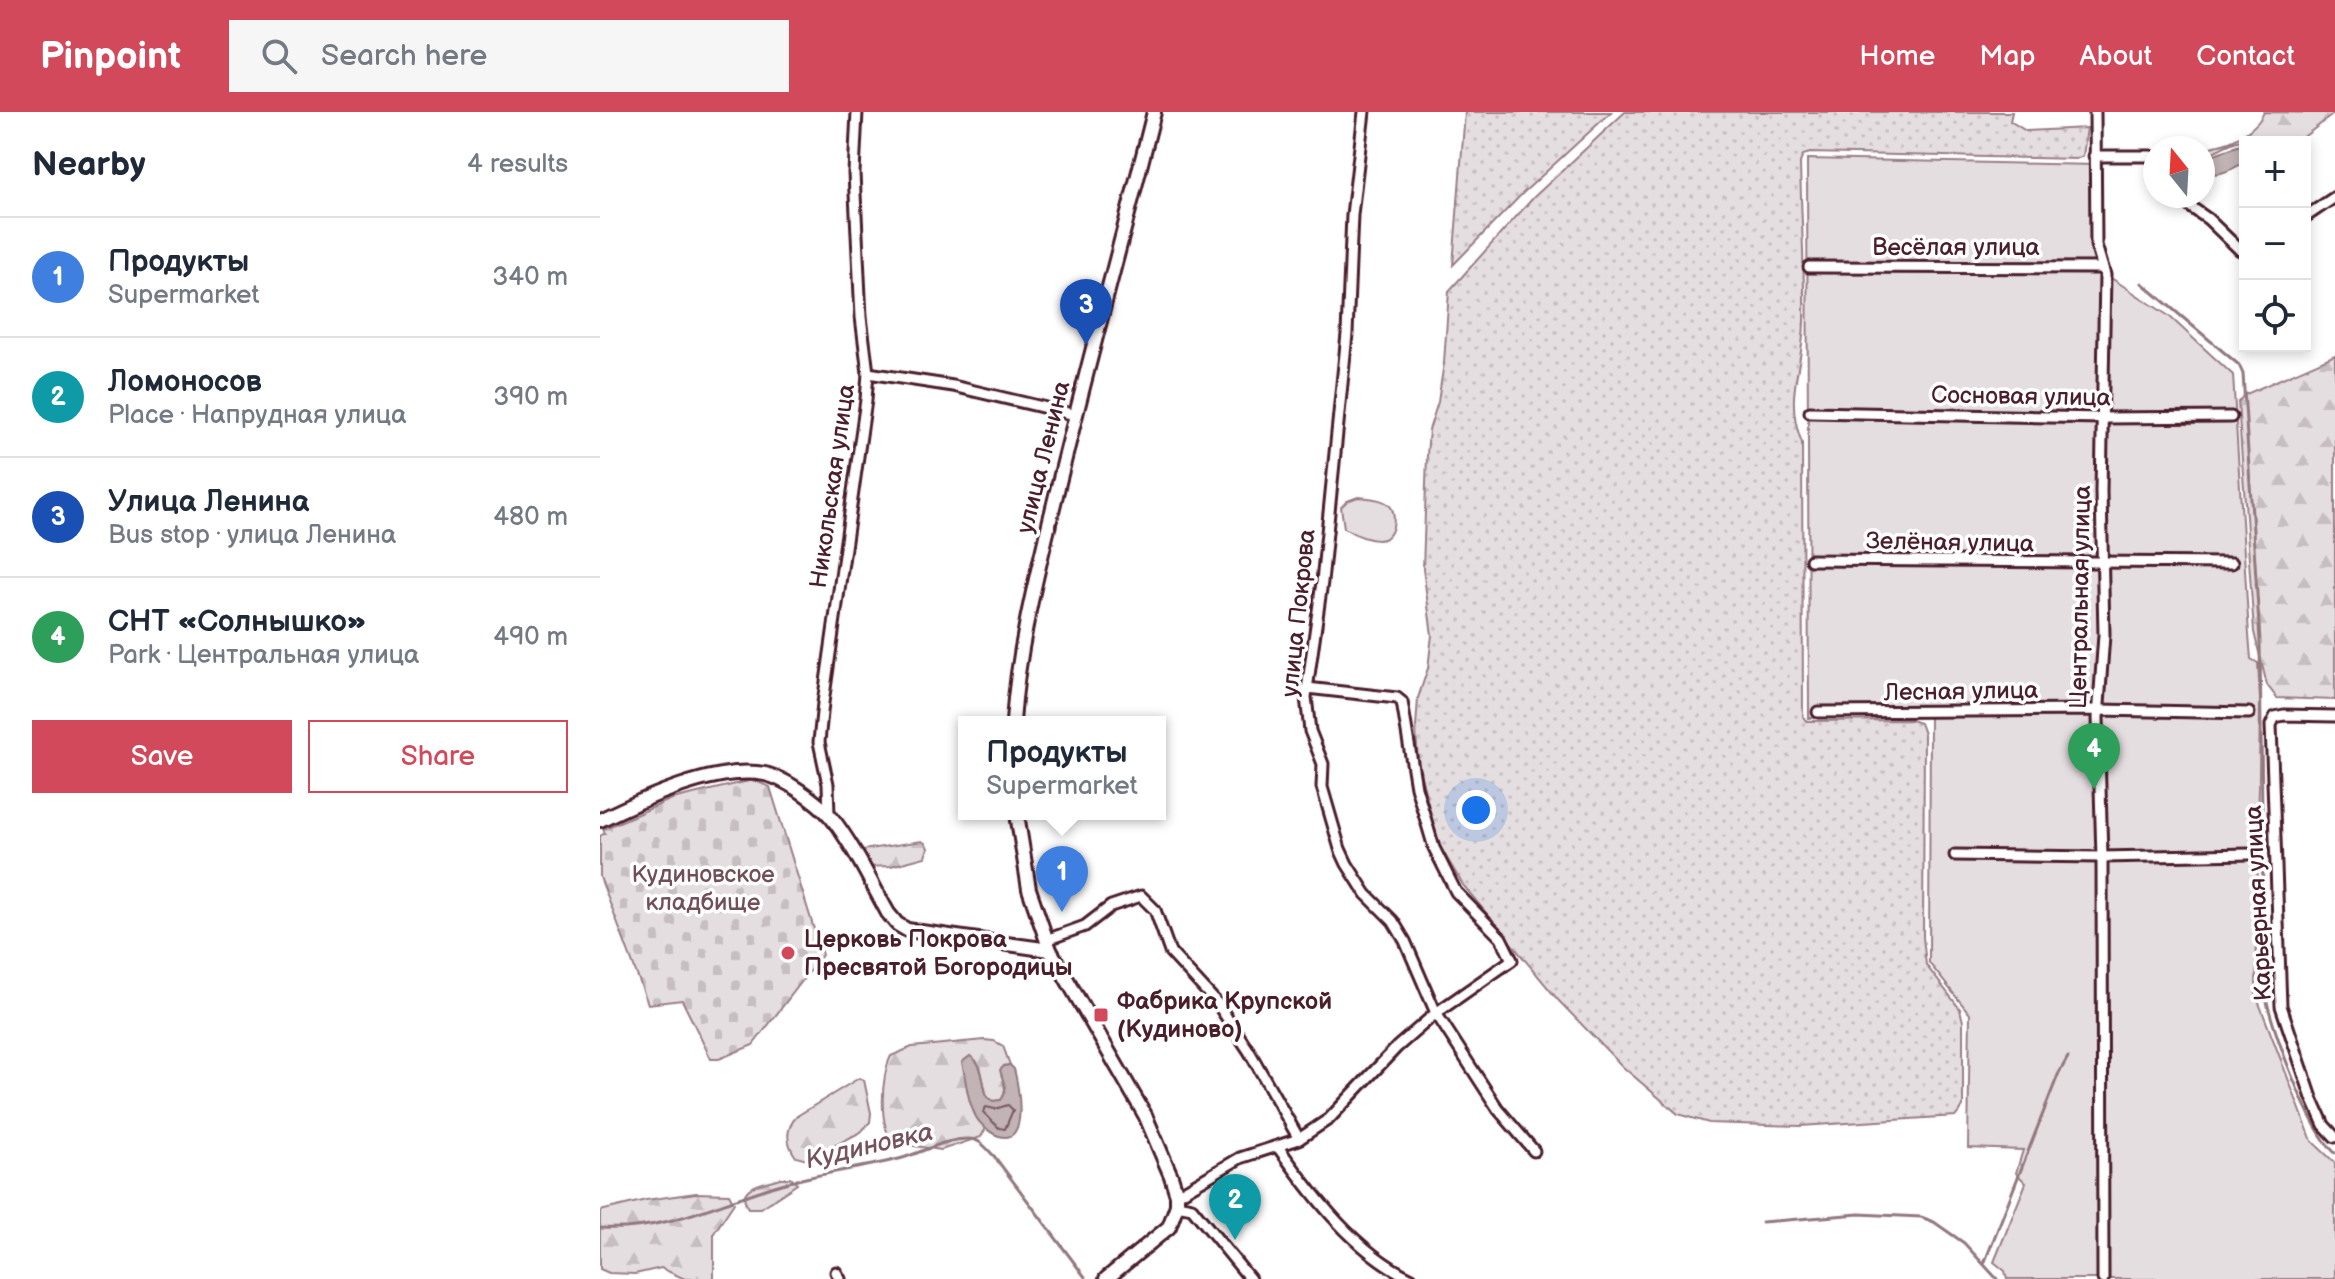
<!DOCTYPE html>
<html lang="en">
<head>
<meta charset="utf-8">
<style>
  :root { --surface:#fff; --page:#f6f6f7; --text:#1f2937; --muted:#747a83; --line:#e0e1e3; --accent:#d1495b }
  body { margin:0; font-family:"Balsamiq Sans",sans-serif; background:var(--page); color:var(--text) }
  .controls { position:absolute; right:24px; top:24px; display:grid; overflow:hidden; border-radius:0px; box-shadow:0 4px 12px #0003 }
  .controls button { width:72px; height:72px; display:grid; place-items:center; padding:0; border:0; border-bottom:2px solid var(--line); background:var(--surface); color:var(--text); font:40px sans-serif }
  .compass { position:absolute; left:1543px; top:24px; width:72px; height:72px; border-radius:50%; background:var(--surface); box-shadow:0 4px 12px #0003; rotate:342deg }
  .you { position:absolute; left:876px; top:698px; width:28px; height:28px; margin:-20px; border:6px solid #fff; border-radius:50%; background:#1a73e8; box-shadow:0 0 0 12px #1a73e833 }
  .badge { display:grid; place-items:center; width:52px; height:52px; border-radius:50%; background:var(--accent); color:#fff; font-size:26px; font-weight:700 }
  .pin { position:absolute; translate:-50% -66px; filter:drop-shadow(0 2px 4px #0008) }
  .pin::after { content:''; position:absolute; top:42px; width:28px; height:24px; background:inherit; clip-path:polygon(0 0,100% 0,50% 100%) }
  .popup { position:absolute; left:358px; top:604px; width:208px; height:104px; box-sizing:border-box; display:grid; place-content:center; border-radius:0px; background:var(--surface); filter:drop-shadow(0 2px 6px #0005); font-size:26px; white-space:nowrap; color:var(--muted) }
  .popup b { font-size:30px; color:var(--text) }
  .popup::after { content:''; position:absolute; left:50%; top:100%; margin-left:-16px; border:16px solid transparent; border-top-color:var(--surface) }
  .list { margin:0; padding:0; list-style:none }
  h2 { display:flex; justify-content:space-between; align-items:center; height:104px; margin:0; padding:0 32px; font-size:34px }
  h2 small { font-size:26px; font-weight:400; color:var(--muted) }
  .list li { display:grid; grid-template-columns:52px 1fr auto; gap:24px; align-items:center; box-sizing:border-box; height:120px; padding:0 32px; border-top:2px solid var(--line) }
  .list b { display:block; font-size:30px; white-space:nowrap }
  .list p { margin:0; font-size:26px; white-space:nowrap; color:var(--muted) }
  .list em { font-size:26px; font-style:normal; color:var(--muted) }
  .actions { display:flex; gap:16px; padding:24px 32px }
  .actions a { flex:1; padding:18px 0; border:2px solid var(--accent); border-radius:0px; text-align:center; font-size:28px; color:var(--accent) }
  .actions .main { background:var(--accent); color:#fff }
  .icon { flex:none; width:44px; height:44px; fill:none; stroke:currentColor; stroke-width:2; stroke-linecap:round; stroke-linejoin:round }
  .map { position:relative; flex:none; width:1735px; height:1167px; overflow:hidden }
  header { display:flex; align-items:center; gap:48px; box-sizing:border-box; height:112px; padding:0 40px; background:var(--accent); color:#fff }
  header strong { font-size:38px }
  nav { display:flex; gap:44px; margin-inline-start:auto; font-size:28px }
  .search { width:560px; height:72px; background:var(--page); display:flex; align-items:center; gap:20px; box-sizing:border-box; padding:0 28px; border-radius:0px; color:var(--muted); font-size:30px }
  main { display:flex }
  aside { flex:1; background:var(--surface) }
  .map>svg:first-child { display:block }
  .grass { fill:url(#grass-dots); stroke:#987e86; stroke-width:2 }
  .forest { fill:url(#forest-firs); stroke:#987e86; stroke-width:2 }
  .cemetery { fill:url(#cemetery-stones); stroke:#987e86; stroke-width:2 }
  .green { fill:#e5dee0; stroke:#987e86; stroke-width:2 }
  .water { fill:#c1b3b6; stroke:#91787e; stroke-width:2 }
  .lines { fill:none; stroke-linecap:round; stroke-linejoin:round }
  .shore { stroke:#7a5a63; stroke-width:2 }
  .stream { stroke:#91787e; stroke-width:3 }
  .street-casing { stroke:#4a1f2b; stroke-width:15 }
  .secondary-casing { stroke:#4a1f2b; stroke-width:18 }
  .street { stroke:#fff; stroke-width:9 }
  .secondary { stroke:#fff; stroke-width:12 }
  .poi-dot { fill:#d1495b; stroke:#fff; stroke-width:3 }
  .labels { text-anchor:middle; stroke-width:7; stroke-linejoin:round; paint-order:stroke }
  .street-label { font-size:24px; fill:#4a1f2b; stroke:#fff }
  .park-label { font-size:24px; fill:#714f58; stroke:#fff }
  .poi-label { font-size:24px; font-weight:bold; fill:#4a1f2b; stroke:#fff; text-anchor:start }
  .water-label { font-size:26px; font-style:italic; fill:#74535c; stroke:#fff }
</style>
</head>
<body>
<header>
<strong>Pinpoint</strong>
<div class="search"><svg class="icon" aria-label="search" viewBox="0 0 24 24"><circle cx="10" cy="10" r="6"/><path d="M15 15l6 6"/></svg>Search here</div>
<nav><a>Home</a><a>Map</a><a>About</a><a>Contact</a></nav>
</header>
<main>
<aside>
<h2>Nearby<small>4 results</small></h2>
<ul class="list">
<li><span class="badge" style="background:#3f7fe0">1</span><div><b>Продукты</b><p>Supermarket</p></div><em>340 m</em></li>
<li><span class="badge" style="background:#0f9aa8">2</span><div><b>Ломоносов</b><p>Place · Напрудная улица</p></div><em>390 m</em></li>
<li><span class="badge" style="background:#1a4fb4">3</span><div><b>Улица Ленина</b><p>Bus stop · улица Ленина</p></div><em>480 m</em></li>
<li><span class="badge" style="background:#2e9e5b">4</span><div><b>СНТ «Солнышко»</b><p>Park · Центральная улица</p></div><em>490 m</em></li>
</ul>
<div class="actions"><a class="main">Save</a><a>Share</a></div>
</aside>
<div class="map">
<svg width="1735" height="1167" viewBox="0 0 1735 1167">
  <defs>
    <pattern id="grass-dots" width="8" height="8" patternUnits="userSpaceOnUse" patternTransform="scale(2)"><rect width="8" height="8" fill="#e5dee0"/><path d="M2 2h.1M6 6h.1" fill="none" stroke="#c6bec0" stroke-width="1.8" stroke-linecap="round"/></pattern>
    <pattern id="forest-firs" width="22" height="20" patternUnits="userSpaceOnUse" patternTransform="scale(2)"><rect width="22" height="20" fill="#e5dee0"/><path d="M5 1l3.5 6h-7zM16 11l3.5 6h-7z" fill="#c6bec0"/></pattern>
    <pattern id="cemetery-stones" width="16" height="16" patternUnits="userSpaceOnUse" patternTransform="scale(2)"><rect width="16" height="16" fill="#e5dee0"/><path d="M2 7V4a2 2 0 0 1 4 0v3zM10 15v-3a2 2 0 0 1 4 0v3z" fill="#c6bec0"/></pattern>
  </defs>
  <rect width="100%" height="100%" fill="#fff"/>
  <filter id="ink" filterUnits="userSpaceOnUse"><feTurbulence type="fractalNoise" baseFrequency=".0125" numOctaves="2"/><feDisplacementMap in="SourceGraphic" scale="16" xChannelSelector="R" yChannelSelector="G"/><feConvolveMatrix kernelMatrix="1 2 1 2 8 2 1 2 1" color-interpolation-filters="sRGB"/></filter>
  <g filter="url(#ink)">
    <!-- grass -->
    <g class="grass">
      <polygon points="865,0 1011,0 923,81 853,153"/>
      <path d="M 1025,0 L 1412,0 L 1410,9 L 1426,19 L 1487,16 L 1483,44 L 1476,47 L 1210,41 L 1203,43 L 1200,51 C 1201,104 1205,157 1204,210 C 1203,257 1183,283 1202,331 L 1203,604 L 1207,609 L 1311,608 L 1320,611 L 1324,622 L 1323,825 L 1326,853 L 1360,897 L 1363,910 L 1363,995 L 1356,1004 L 1200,1014 L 1109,1011 L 1078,1002 L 1023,955 L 958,888 L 863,773 L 839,733 L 818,653 L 816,615 L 818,586 L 828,556 L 832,523 L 823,457 L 827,343 L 829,318 L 838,290 L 844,251 L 849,179 L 934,85 Z"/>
    </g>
    <!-- forest -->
    <g class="forest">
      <path d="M 1664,0 L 1735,1 L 1697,30 L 1654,30 C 1638,23 1622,37 1606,43 L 1603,39 C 1611,33 1620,34 1629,30 C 1642,25 1659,13 1664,0 Z"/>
      <polygon points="1735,243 1735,588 1677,586 1667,573 1654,520 1638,290 1644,283"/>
      <polygon points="322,729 326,732 328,736 325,745 291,754 267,755 260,742 263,738"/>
      <path d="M 384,928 L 394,929 L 403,934 L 410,953 L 404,954 L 401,962 C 406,971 407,979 401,988 L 393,989 L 387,985 L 380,954 L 378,1008 L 386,1016 L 381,1025 L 341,1038 L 294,1031 C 278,1015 281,963 291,944 L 312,935 Z"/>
      <path d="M 259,966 L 264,968 L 271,1001 L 270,1010 L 261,1020 L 207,1048 L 196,1045 C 186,1031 185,1017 197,1004 Z"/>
      <path d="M 180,1066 L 191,1066 L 197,1072 L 161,1096 L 148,1096 C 134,1074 165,1071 180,1066 Z"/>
      <polygon points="96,1081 129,1082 134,1091 114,1121 114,1167 85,1167 61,1156 35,1162 9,1161 0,1157 0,1099 46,1088"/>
    </g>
    <!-- cemetery -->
    <polygon class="cemetery" points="153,668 170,675 222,843 153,933 119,947 111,947 82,888 48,892 0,765 0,724 5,721 3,717 72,687"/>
    <!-- green -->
    <g class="green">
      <polygon points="1207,47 1496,53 1497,118 1508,164 1569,204 1633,263 1649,523 1651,547 1658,551 1660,589 1656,883 1712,1029 1735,1051 1735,1167 1407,1167 1405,1159 1394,1150 1426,1071 1416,1061 1423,1038 1368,1036 1370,902 1329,851 1330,603 1209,606"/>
      <path d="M 758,385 C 767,386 781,386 788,392 C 797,399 795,420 786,426 C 775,432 753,422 744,416 L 741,395 L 747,389 Z"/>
    </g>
    <!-- water -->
    <g class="water">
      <path d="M 1643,32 L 1645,32 L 1645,50 C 1632,57 1615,68 1603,57 L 1603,46 Z"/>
      <path d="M 370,944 C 384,951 382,972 387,985 L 393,989 L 401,988 C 409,977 403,970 400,958 L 404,954 L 410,953 L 414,957 C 418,971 430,1034 399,1024 C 391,1022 380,1012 376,1005 C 367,988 366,968 362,950 Z"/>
    </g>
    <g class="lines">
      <!-- shore -->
      <polygon class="shore" points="408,993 413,998 405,1017 399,1016 383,1000 386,995 395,997"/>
      <!-- stream -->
      <g class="stream">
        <path d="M 1542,171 L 1639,253 L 1643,262 L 1660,529 L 1664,878 C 1673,918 1707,1015 1735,1041"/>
        <polyline points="1162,1110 1259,1102 1321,1105 1334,1110 1364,1131 1397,1167"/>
        <path d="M 0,1116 C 65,1120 117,1091 178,1073 C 218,1061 259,1057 299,1047 C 322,1041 345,1026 370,1027 C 380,1027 387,1037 394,1044 L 485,1165"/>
        <polyline points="1384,1152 1458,963 1468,945"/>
      </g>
      <defs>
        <g id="street">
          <polyline points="764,0 752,103 747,222 722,470 706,585 710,619 723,652 722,675 740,737 747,752 766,782 793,809 805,829 836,901 898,997 934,1039"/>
          <polyline points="1495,0 1496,133 1505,163 1501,379 1504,523 1498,606 1502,745 1503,1167"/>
          <polyline points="1494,44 1551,44 1555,49"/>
          <polyline points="1575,84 1608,107 1640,138 1645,138"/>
          <polyline points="1705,105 1735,85"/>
          <polyline points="1209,155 1503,156"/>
          <polyline points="268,261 353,274 476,303"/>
          <polyline points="1210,300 1502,306 1631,305"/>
          <polyline points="1211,448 1632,451"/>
          <polyline points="1218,600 1500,598 1649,601"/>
          <polyline points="1735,604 1684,603 1675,605 1671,613 1681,894 1712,986 1724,1013 1735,1025"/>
          <polyline points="229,703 228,672 219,630 223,591 266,288 268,261 261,205 254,61 257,0"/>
          <polyline points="1355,743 1502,745 1650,742"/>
          <polyline points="446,828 485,814 511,794 541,784 555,798 570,840 617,891 649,939 699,1027"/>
          <path d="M 678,1035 C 714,1085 755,1140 812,1167"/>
          <polyline points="577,1083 640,1046 699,1027 729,1007 797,935 836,901 912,848 901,826 856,780 834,736 816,675 802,590 797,586 707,576"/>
          <polyline points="577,1093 592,1096 650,1167"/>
          <polyline points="236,1160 240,1167"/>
        </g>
        <g id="secondary">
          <path d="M 413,610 C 418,533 438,458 456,383 C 487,255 522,128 554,0"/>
          <polyline points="417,702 429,777 450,838 545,1003 571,1064 577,1083 577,1093 569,1115 506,1167"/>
          <path d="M 0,708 C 43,687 116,653 165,662 C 185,666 218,690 231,705 C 254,734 270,769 288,801 L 297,812 L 307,818 L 450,838"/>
        </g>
      </defs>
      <!-- street casing -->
      <use href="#street" class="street-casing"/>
      <!-- secondary casing -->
      <use href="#secondary" class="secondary-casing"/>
      <!-- street -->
      <use href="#street" class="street"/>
      <!-- secondary -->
      <use href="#secondary" class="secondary"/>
    </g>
  </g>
  <!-- markers -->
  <g class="poi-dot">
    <circle cx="188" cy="841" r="8"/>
    <rect x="493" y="895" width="16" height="16" rx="4"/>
  </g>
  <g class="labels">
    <!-- street labels -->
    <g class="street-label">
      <text x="1356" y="143">Весёлая улица</text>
      <text transform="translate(1421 284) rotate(1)" y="8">Сосновая улица</text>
      <text transform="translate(443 345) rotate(-76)" y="8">улица Ленина</text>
      <text transform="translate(232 374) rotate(-82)" y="8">Никольская улица</text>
      <text transform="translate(1350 430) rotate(1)" y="8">Зелёная улица</text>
      <text transform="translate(1480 485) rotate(-89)" y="8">Центральная улица</text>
      <text transform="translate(698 501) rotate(-84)" y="8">улица Покрова</text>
      <text transform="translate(1361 579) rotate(-1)" y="8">Лесная улица</text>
      <text transform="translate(1658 791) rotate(-93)" y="8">Карьерная улица</text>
    </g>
    <!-- park labels -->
    <g class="park-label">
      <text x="103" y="770">Кудиновское<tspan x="103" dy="28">кладбище</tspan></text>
    </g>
    <!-- poi labels -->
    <g class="poi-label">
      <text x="204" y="835">Церковь Покрова<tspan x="204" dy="28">Пресвятой Богородицы</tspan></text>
      <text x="517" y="897">Фабрика Крупской<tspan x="517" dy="28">(Кудиново)</tspan></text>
    </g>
    <!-- water labels -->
    <g class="water-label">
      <text transform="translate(269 1033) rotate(-13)" y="9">Кудиновка</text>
    </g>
  </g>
</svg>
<div class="controls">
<button>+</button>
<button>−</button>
<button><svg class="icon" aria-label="locate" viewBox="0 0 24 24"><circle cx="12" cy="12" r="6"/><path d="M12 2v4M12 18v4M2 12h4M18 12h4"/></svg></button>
</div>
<svg class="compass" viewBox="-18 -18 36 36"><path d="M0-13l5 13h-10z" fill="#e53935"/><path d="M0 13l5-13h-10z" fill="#747a83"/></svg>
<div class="you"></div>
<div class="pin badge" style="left:462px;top:800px;background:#3f7fe0">1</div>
<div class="popup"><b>Продукты</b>Supermarket</div>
<div class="pin badge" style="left:635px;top:1128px;background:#0f9aa8">2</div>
<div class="pin badge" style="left:486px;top:233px;background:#1a4fb4">3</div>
<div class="pin badge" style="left:1494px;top:677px;background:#2e9e5b">4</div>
</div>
</main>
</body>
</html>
